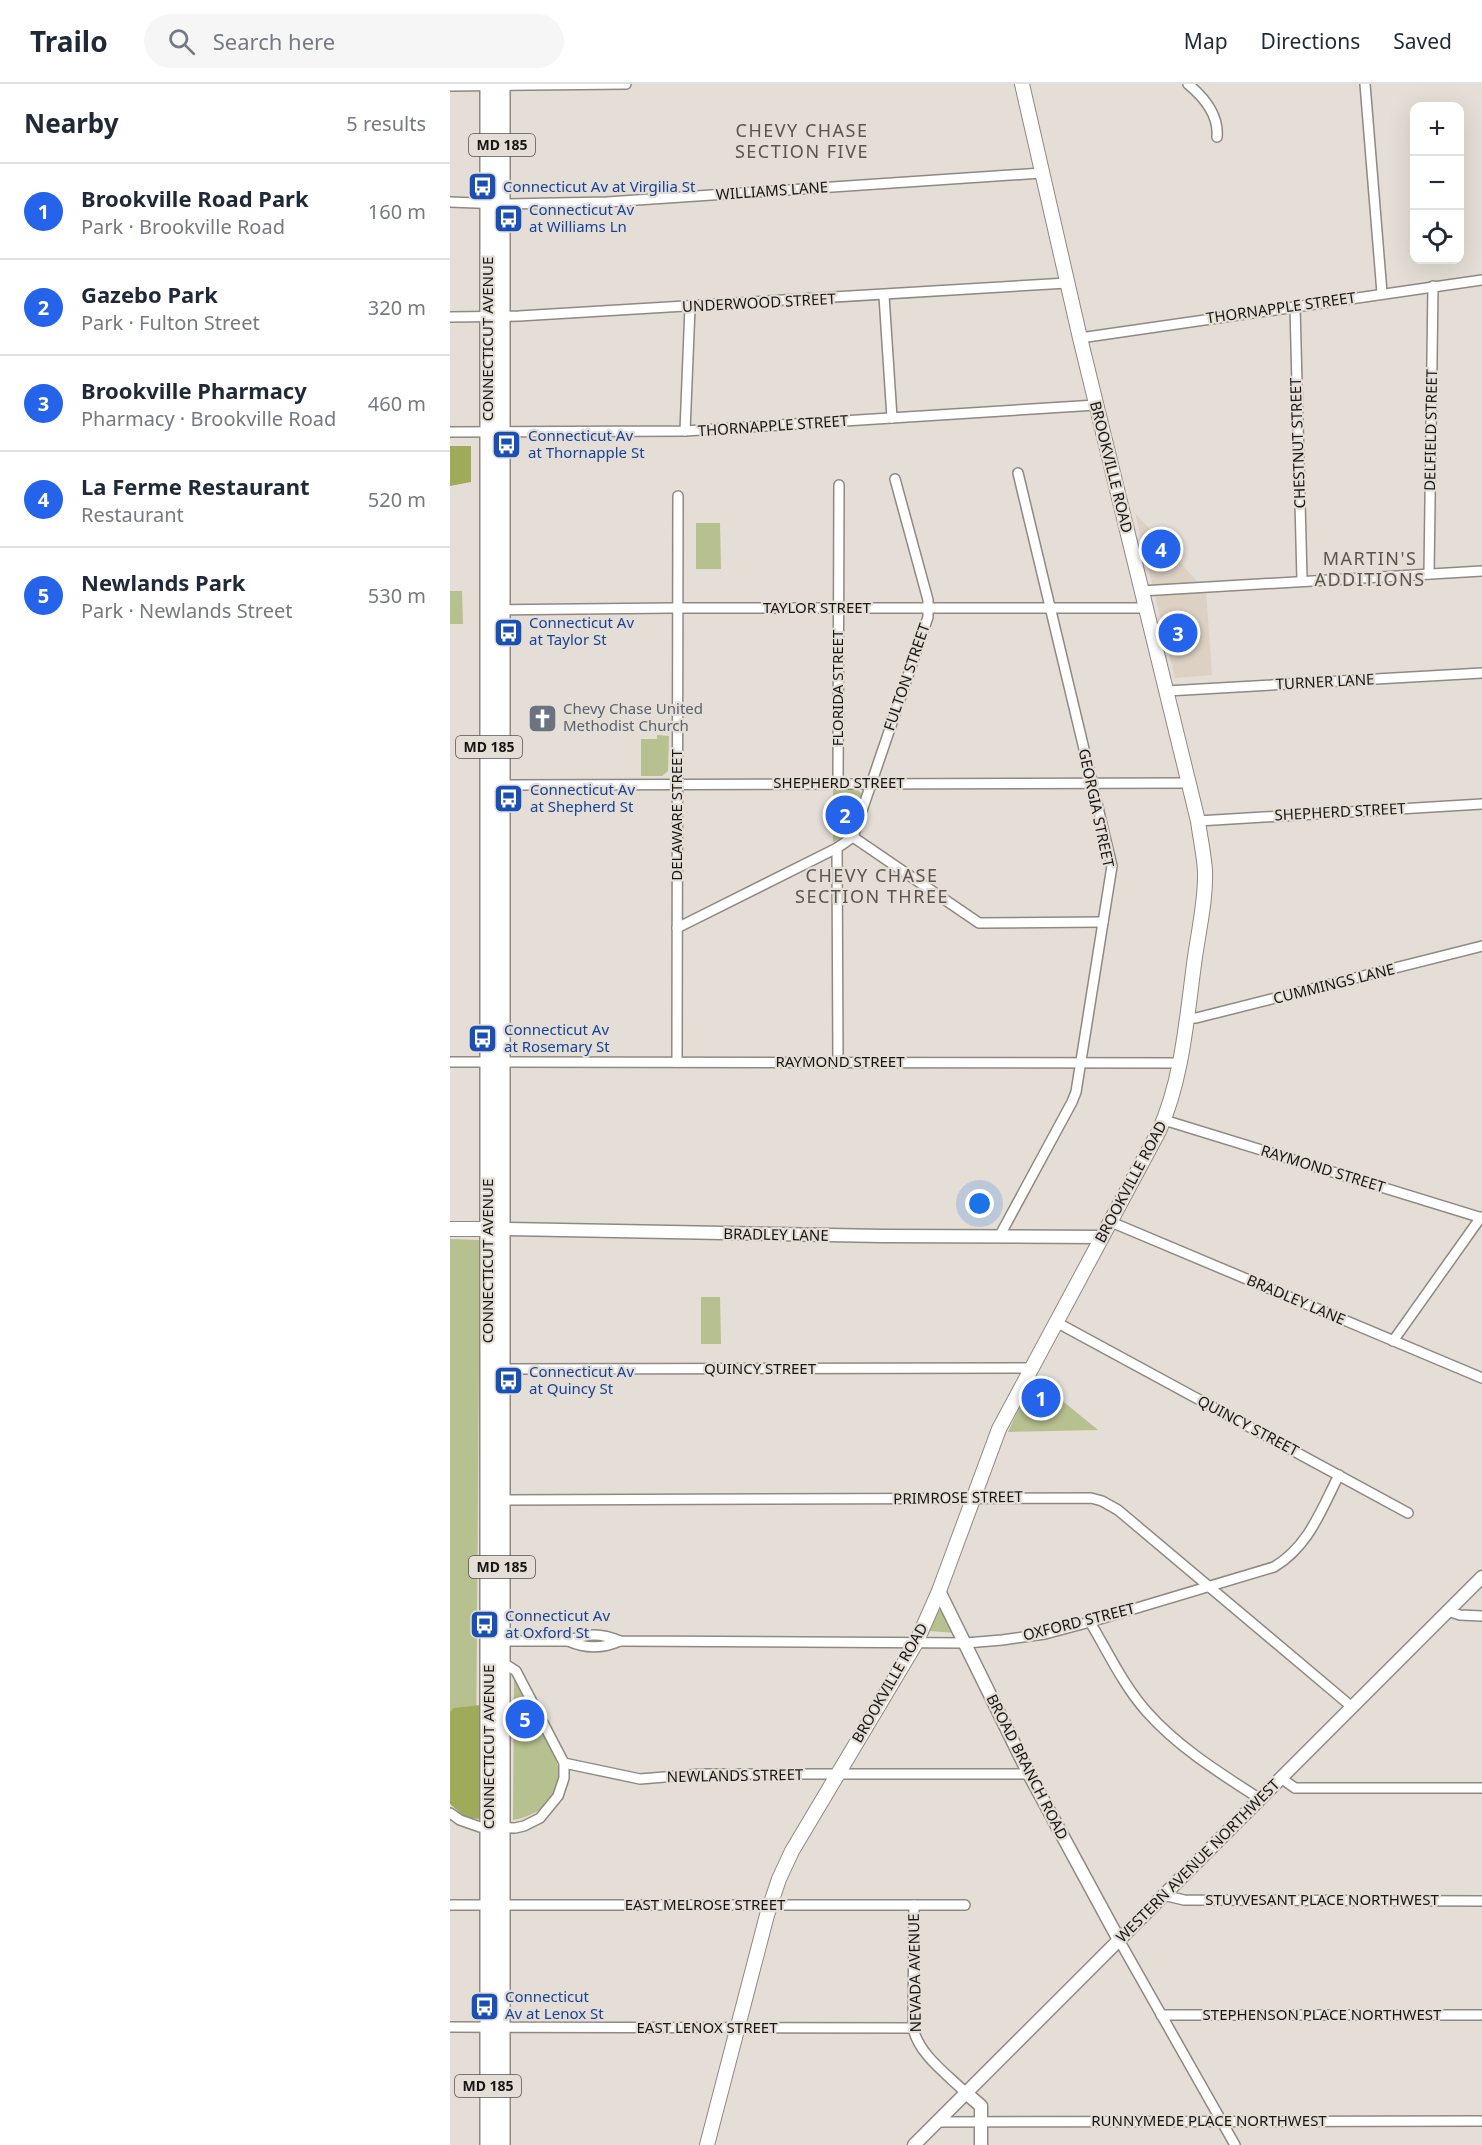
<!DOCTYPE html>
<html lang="en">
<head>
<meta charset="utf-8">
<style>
  :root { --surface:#fff; --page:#f6f6f7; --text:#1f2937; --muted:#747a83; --line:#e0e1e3; --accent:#2563eb }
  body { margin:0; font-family:"Noto Sans",sans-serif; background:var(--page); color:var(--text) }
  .controls { position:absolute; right:18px; top:18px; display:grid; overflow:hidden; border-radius:12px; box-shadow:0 6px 24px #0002 }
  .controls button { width:54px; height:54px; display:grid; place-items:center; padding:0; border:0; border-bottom:2px solid var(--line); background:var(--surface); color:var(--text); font:30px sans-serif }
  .you { position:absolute; left:530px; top:1120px; width:21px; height:21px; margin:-15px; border:4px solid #fff; border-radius:50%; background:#1a73e8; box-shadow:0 0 0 9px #1a73e833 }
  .badge { display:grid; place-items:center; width:39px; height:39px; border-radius:50%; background:var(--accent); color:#fff; font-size:20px; font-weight:700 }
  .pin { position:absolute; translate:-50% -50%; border:3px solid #fff; box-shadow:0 2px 6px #0006 }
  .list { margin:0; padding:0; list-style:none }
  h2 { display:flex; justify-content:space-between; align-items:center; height:78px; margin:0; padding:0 24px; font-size:26px }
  h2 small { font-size:20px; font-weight:400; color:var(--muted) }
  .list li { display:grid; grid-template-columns:39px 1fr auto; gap:18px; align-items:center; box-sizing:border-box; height:96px; padding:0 24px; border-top:2px solid var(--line) }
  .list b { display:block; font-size:22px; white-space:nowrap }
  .list p { margin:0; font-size:20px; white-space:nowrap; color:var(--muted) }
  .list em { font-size:20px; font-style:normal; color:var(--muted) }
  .icon { flex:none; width:33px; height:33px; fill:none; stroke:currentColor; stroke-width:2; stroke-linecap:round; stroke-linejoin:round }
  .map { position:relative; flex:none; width:1032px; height:2061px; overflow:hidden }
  header { display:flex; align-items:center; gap:36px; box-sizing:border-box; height:84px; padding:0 30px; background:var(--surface); border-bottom:2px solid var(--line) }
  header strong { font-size:28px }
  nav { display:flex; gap:33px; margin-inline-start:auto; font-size:21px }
  .search { width:420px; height:54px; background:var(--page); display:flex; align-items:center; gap:15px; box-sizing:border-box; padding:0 21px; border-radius:33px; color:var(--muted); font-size:22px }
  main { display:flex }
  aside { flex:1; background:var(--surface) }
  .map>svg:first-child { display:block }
  .built { fill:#dcd1c3 }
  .green { fill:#b7c08f }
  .forest { fill:#9fab59 }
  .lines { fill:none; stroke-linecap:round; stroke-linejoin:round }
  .minor-casing { stroke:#8f8982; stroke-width:12 }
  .tertiary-casing { stroke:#8f8982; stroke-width:15 }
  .secondary-casing { stroke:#8f8982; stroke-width:16 }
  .primary-casing { stroke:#8f8982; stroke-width:18 }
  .minor { stroke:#fff; stroke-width:9 }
  .tertiary { stroke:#fff; stroke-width:12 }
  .secondary { stroke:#fff; stroke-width:14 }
  .primary { stroke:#fff; stroke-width:15 }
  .labels { text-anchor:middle; stroke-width:4.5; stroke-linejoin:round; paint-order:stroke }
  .shield { fill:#e4ded6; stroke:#55524e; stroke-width:1.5 }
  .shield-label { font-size:14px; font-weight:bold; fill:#181614 }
  .transit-label { font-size:15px; fill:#164399; stroke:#e4ded6; text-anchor:start }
  .street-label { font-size:15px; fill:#181614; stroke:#e4ded6 }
  .worship-label { font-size:15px; fill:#5b616d; stroke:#e4ded6; text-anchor:start }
  .quarter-label { font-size:18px; letter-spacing:1.5px; fill:#5a554f; stroke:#e4ded6 }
</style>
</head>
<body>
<header>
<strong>Trailo</strong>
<div class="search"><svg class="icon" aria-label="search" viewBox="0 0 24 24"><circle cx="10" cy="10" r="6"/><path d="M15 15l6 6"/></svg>Search here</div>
<nav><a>Map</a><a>Directions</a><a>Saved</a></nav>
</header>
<main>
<aside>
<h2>Nearby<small>5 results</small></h2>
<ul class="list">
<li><span class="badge">1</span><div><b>Brookville Road Park</b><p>Park · Brookville Road</p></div><em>160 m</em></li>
<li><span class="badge">2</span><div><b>Gazebo Park</b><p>Park · Fulton Street</p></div><em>320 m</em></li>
<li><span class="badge">3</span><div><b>Brookville Pharmacy</b><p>Pharmacy · Brookville Road</p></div><em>460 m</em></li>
<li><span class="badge">4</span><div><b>La Ferme Restaurant</b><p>Restaurant</p></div><em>520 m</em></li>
<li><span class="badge">5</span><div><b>Newlands Park</b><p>Park · Newlands Street</p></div><em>530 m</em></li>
</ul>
</aside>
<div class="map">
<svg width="1032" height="2061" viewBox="0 0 1032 2061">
  <rect width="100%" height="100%" fill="#e4ded6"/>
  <!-- built -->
  <polygon class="built" points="685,429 756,507 762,591 725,594"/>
  <!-- green -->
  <g class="green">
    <polygon points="246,439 270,439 271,485 246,485"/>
    <polygon points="0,507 12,507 13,540 0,540"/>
    <polygon points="207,651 219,652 218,687 212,692 191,692 191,655 207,655"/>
    <polygon points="383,706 408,706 413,711 400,750 383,758"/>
    <polygon points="0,1155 30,1156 26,1672 0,1690"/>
    <polygon points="251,1213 270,1213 271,1260 251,1260"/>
    <polygon points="587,1292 598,1305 648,1346 558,1348 581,1299"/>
    <polygon points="488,1526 493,1527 506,1549 479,1547"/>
    <path d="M 64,1593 C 75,1614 107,1667 109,1688 C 111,1716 87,1732 63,1736 Z"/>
  </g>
  <!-- forest -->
  <g class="forest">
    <polygon points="0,362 21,362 21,398 0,402"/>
    <polygon points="30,1621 29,1735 15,1733 0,1720 0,1628 4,1624"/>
  </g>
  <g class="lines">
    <defs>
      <g id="minor">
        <path d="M 738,0 C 755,14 769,31 767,53"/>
        <polyline points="915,0 932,209"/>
        <polyline points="0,2 176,0"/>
        <polyline points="0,118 52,120 157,118 592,89"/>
        <polyline points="434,212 442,334"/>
        <polyline points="845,222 852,496"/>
        <polyline points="0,233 69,232 617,199"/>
        <polyline points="630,254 1032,196"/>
        <polyline points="235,347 240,223"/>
        <polyline points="0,348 235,347 646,321"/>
        <polyline points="979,490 983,202"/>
        <polyline points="691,507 1032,487"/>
        <polyline points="47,526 222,524 696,524"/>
        <polyline points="717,607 1032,589"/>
        <polyline points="388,699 389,401"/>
        <polyline points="49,701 739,699"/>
        <polyline points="748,737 1032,720"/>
        <polyline points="403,753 478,533 478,516 445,395"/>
        <polyline points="387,764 388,978"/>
        <polyline points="227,844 387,764 403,753 529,839 653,838"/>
        <polyline points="736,934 746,934 1032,862"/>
        <polyline points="0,978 729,979"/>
        <polyline points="227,978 228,412"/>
        <polyline points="714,1036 1032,1134"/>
        <polyline points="661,1138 1032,1294"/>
        <polyline points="549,1153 622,1018 626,1008 662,782 568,389"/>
        <polyline points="606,1238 958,1429"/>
        <polyline points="943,1257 1031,1133"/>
        <polyline points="50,1285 581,1284"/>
        <polyline points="49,1416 641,1414 652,1417 668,1426 902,1623"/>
        <polyline points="998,1527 1010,1531 1032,1532"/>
        <path d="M 640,1538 C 658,1568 673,1601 697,1628 C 729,1664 770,1689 810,1715"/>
        <path d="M 47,1557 L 118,1557 C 136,1565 152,1565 170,1557"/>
        <path d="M 118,1557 C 137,1549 151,1549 170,1557 L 516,1559 L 552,1556 L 595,1550 L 640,1538 L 824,1483 C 859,1462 871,1426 889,1391"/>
        <polyline points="114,1679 190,1695 251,1690 579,1690"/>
        <polyline points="831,1694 845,1704 1032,1704"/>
        <polyline points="0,1729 10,1736 30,1743 65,1744 74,1742 90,1734 108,1712 114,1694 114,1679 66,1587 52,1578"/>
        <polyline points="713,1811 734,1816 1032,1817"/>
        <polyline points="0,1821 515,1821"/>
        <path d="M 464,1821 L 463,1944 C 469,1971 497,1990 516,2009"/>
        <polyline points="669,1856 785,2061"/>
        <polyline points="711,1931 1032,1931"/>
        <polyline points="0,1943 463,1944"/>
        <polyline points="486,2038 1032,2037"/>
      </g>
      <g id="tertiary">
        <polyline points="52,1145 433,1152 652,1153"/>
        <polyline points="489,1507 579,1690 669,1856"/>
        <polyline points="516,2009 531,2022 531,2061"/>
        <polyline points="464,2061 1032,1493"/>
      </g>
      <g id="secondary">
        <polyline points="0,1145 49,1145"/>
        <path d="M 257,2061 L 317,1831 L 329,1795 L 342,1767 L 466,1559 L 489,1507 L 549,1345 L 709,1047 C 733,994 737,930 745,873 C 749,845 756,815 755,787 C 754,770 750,753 748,737 L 630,254 L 572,0"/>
      </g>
      <g id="primary">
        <polyline points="38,0 38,2061"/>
        <polyline points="52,2061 52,0"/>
      </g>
    </defs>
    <!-- minor casing -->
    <use href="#minor" class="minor-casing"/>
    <!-- tertiary casing -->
    <use href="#tertiary" class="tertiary-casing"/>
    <!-- secondary casing -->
    <use href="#secondary" class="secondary-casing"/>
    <!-- primary casing -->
    <use href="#primary" class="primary-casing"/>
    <!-- minor -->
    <use href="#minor" class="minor"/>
    <!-- tertiary -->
    <use href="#tertiary" class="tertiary"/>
    <!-- secondary -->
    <use href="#secondary" class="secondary"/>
    <!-- primary -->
    <use href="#primary" class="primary"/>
  </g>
  <!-- icons -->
  <defs>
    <symbol id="bus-square" viewBox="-11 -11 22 22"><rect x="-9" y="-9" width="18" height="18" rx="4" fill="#1a4fb4" stroke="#e4ded6"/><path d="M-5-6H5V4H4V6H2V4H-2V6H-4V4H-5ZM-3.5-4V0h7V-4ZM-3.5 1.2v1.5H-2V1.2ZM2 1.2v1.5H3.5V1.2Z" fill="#fff"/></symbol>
    <symbol id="church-square" viewBox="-11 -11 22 22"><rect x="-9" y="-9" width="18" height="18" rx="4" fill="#6b7280" stroke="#e4ded6"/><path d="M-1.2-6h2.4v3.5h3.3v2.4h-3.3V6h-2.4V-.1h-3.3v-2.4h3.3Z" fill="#fff"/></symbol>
  </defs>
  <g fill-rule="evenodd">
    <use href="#bus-square" x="16" y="86" width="33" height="33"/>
    <use href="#bus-square" x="42" y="118" width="33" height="33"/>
    <use href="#bus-square" x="40" y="344" width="33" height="33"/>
    <use href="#bus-square" x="42" y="532" width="33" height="33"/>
    <use href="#church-square" x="76" y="618" width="33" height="33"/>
    <use href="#bus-square" x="42" y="698" width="33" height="33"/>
    <use href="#bus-square" x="16" y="938" width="33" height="33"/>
    <use href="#bus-square" x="42" y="1280" width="33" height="33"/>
    <use href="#bus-square" x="18" y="1524" width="33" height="33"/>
    <use href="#bus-square" x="18" y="1906" width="33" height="33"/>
  </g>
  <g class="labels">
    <!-- shield labels -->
    <g class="shield">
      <rect x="19" y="50" width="66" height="22" rx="4.5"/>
      <rect x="6" y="652" width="66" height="22" rx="4.5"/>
      <rect x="19" y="1472" width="66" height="22" rx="4.5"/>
      <rect x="5" y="1991" width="66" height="22" rx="4.5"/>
    </g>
    <g class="shield-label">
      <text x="52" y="66">MD 185</text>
      <text x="39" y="668">MD 185</text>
      <text x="52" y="1488">MD 185</text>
      <text x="38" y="2007">MD 185</text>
    </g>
    <!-- transit labels -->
    <g class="transit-label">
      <text x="53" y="108">Connecticut Av at Virgilia St</text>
      <text x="79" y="131">Connecticut Av<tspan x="79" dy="17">at Williams Ln</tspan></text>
      <text x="78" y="357">Connecticut Av<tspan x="78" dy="17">at Thornapple St</tspan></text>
      <text x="79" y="544">Connecticut Av<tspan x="79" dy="17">at Taylor St</tspan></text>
      <text x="80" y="711">Connecticut Av<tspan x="80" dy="17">at Shepherd St</tspan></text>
      <text x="54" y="951">Connecticut Av<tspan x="54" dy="17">at Rosemary St</tspan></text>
      <text x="79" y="1293">Connecticut Av<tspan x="79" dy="17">at Quincy St</tspan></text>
      <text x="55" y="1537">Connecticut Av<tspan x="55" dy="17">at Oxford St</tspan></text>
      <text x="55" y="1918">Connecticut<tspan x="55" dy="17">Av at Lenox St</tspan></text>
    </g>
    <!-- street labels -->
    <g class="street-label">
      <text transform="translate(322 107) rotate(-4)" y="5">WILLIAMS LANE</text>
      <text transform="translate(309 219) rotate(-3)" y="5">UNDERWOOD STREET</text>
      <text transform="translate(831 224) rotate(-8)" y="5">THORNAPPLE STREET</text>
      <text transform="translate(38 255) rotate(-90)" y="5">CONNECTICUT AVENUE</text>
      <text transform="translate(323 342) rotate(-4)" y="5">THORNAPPLE STREET</text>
      <text transform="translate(981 346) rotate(-89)" y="5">DELFIELD STREET</text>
      <text transform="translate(848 359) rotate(-92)" y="5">CHESTNUT STREET</text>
      <text transform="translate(661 383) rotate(76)" y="5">BROOKVILLE ROAD</text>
      <text x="367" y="529">TAYLOR STREET</text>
      <text transform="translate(457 593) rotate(-71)" y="5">FULTON STREET</text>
      <text transform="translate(875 598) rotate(-3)" y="5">TURNER LANE</text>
      <text transform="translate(388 604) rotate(-90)" y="5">FLORIDA STREET</text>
      <text x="389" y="704">SHEPHERD STREET</text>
      <text transform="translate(646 724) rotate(78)" y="5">GEORGIA STREET</text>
      <text transform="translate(890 728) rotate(-3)" y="5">SHEPHERD STREET</text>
      <text transform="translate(227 731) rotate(-90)" y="5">DELAWARE STREET</text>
      <text transform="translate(884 900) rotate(-14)" y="5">CUMMINGS LANE</text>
      <text x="390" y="983">RAYMOND STREET</text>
      <text transform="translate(873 1085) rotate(17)" y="5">RAYMOND STREET</text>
      <text transform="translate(681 1098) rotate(-62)" y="5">BROOKVILLE ROAD</text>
      <text transform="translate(326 1151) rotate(1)" y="5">BRADLEY LANE</text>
      <text transform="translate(38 1177) rotate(-90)" y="5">CONNECTICUT AVENUE</text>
      <text transform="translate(846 1216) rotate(23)" y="5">BRADLEY LANE</text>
      <text x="310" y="1290">QUINCY STREET</text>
      <text transform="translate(798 1342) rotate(28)" y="5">QUINCY STREET</text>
      <text transform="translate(508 1414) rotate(-1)" y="5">PRIMROSE STREET</text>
      <text transform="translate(629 1538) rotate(-14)" y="5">OXFORD STREET</text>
      <text transform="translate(440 1599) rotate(-60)" y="5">BROOKVILLE ROAD</text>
      <text transform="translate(39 1663) rotate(-90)" y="5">CONNECTICUT AVENUE</text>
      <text transform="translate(577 1683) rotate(63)" y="5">BROAD BRANCH ROAD</text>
      <text transform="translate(285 1692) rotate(-1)" y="5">NEWLANDS STREET</text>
      <text transform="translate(748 1777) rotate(-45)" y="5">WESTERN AVENUE NORTHWEST</text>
      <text x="872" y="1821">STUYVESANT PLACE NORTHWEST</text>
      <text x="255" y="1826">EAST MELROSE STREET</text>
      <text transform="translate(465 1889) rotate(-91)" y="5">NEVADA AVENUE</text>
      <text x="872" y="1936">STEPHENSON PLACE NORTHWEST</text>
      <text x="257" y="1949">EAST LENOX STREET</text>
      <text x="759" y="2042">RUNNYMEDE PLACE NORTHWEST</text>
    </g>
    <!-- worship labels -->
    <g class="worship-label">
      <text x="113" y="630">Chevy Chase United<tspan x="113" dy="17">Methodist Church</tspan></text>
    </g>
    <!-- quarter labels -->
    <g class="quarter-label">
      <text x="352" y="53">CHEVY CHASE<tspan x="352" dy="21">SECTION FIVE</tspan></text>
      <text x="920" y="481">MARTIN'S<tspan x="920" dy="21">ADDITIONS</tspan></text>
      <text x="422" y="798">CHEVY CHASE<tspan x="422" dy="21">SECTION THREE</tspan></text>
    </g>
  </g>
</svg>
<div class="controls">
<button>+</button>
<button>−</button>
<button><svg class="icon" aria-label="locate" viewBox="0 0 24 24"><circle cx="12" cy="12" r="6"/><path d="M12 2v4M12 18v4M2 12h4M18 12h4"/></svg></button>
</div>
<div class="you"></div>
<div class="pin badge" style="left:591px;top:1314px">1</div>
<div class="pin badge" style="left:395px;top:731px">2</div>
<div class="pin badge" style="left:728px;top:549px">3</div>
<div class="pin badge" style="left:711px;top:465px">4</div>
<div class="pin badge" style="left:75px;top:1635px">5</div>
</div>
</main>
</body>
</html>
